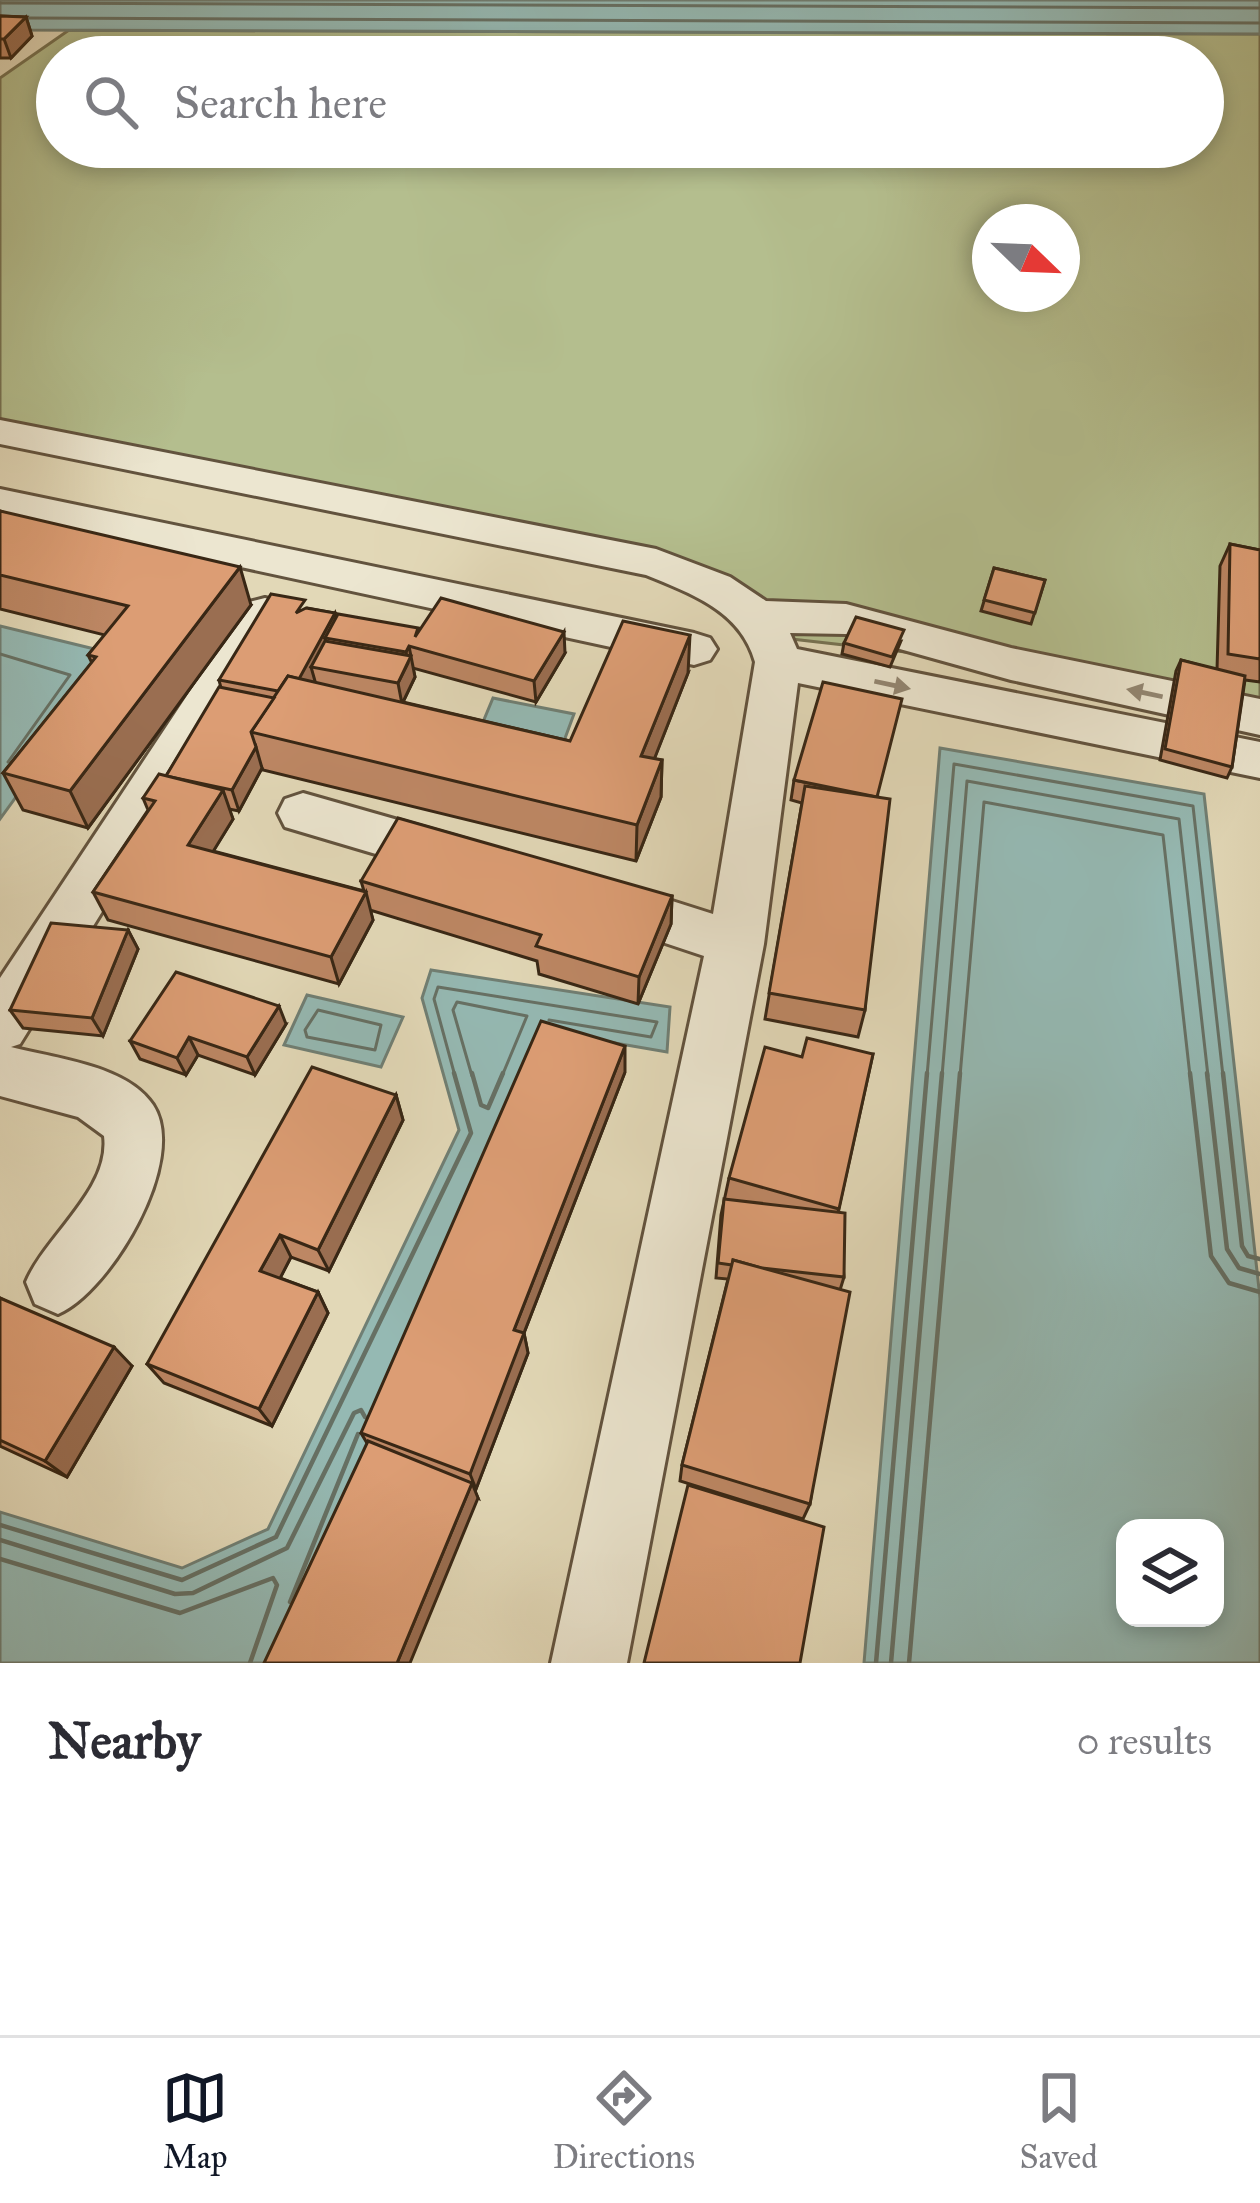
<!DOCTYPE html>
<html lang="en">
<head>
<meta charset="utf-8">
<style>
  :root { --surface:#fff; --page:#f7f7f7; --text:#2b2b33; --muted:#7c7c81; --line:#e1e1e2; --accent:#111827 }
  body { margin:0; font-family:"IM FELL Great Primer",serif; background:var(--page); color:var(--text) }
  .controls { position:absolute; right:36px; bottom:36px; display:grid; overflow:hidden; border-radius:24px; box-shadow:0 6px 18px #0003 }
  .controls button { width:108px; height:108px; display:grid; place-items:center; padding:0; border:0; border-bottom:3px solid var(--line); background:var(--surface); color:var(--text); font:60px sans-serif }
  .compass { position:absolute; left:972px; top:204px; width:108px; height:108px; border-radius:50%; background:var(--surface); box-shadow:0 6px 18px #0003; rotate:113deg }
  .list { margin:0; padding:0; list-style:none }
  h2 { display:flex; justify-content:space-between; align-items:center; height:156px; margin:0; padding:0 48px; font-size:51px }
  h2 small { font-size:39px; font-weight:400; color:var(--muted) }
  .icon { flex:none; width:66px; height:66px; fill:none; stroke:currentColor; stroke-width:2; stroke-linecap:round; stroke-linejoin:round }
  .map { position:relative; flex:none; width:1260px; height:1663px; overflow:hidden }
  .search { position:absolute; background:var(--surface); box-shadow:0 6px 18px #0003; left:36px; right:36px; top:36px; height:132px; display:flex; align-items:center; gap:30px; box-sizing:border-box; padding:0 42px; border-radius:66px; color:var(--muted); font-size:45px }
  .sheet { height:372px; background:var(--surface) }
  nav { display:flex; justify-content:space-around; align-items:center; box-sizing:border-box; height:168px; border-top:3px solid var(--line); background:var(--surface); font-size:33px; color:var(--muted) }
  nav a { display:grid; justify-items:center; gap:6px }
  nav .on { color:var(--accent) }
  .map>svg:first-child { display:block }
  .green { fill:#b4be8e; stroke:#767252; stroke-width:3; fill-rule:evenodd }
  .water { fill:#95b9b3; stroke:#707f74; stroke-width:3; fill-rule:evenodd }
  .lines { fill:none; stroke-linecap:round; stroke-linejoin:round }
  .shore-far1 { stroke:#667064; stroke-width:3 }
  .shore { stroke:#667064; stroke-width:4.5 }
  .street-casing { stroke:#62533e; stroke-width:6 }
  .street { fill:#ece6d0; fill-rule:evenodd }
  .wall { fill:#bd8764; stroke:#382715; stroke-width:3 }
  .shaded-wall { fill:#9a6e51; stroke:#382715; stroke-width:3 }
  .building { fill:#dc9d74; stroke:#382715; stroke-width:3 }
  .oneway { fill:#928672 }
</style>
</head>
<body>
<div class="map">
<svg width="1260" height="1663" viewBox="0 0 1260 1663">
  <rect width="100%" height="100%" fill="#e2d8b7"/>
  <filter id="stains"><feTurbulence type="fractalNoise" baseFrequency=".00167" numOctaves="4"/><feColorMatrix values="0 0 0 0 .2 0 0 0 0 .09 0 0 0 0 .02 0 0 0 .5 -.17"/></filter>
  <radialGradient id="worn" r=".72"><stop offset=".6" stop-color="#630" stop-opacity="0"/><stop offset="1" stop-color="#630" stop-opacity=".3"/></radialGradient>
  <!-- green -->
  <path class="green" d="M 69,30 L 1260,34 L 1260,714 L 1011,664 L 774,637 L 710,585 L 0,432 L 0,78 ZM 57,57 L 1203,57 L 1203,147 L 57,147 ZM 990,222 L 1062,222 L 1062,294 L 990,294 Z"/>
  <!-- water -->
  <g class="water">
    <polygon points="0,0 1260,0 1260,34 0,30"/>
    <polygon points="0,626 119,655 0,819"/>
    <polygon points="493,698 574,714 561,749 478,734"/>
    <path d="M 940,748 L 1204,794 L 1260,1298 L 1260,1663 L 864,1663 ZM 1125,1528 L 1215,1528 L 1215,1618 L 1125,1618 Z"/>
    <polygon points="431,970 670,1007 667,1052 551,1032 294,1663 0,1663 0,1512 182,1568 268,1529 459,1130 422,998"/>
    <polygon points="307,995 403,1017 381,1067 284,1045"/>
  </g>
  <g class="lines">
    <!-- shore-far1 -->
    <g class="shore-far1">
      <polyline points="0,3 1260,8"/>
      <polyline points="29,18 1260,23"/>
      <polyline points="0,654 70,675 8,762"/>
      <polygon points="318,1010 381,1025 375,1050 307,1037 305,1030"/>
      <polyline points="455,1076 434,999 438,987 657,1022 651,1037 549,1020"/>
      <polyline points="472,1076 453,1010 457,1002 527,1016 502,1076"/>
      <polyline points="927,1076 954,764 1193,806 1223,1076"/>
      <polyline points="942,1076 967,781 1179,819 1208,1076"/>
      <polyline points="960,1076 984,802 1163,835 1190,1076"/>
    </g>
    <!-- shore -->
    <g class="shore">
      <polyline points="472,1073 481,1105 488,1108 503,1073"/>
      <polyline points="1190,1073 1211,1256 1229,1283 1260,1292"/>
      <polyline points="1207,1073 1227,1249 1239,1268 1260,1274"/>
      <polyline points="1223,1073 1242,1246 1248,1256 1260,1259"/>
      <polyline points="0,1525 182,1580 276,1537 471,1133 454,1073"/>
      <polyline points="0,1540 175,1594 193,1593 287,1548 354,1413 361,1410 365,1417"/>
      <polyline points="0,1559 180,1613 273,1578 277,1585 250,1663"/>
      <polyline points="290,1602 358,1434"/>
      <polyline points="876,1663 927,1073"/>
      <polyline points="891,1663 942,1073"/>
      <polyline points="909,1663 960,1073"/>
    </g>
    <defs>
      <g id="street">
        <path d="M 0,420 L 656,549 L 730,577 L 766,601 L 846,604 L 1011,648 L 1260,699 L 1260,735 L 1011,680 L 846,634 L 790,633 L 797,649 L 1260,742 L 1260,778 L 798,683 L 764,944 L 627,1663 L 551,1663 L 704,956 L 587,917 L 579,902 L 587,887 L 606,880 L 713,914 L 755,662 C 741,611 692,594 646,575 L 0,444 Z"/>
        <polygon points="0,489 694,633 710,638 717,649 710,660 694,665 0,515"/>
        <path d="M 265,598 L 281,602 L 287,613 L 20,1044 L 11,1047 C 53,1058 127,1065 153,1105 C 189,1160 110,1292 58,1314 L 35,1304 L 26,1282 C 45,1236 111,1189 104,1136 L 78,1117 L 0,1096 L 0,978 L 249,602 Z"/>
        <polygon points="303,793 468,840 476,855 468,870 450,876 285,827 278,813 285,799"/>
      </g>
    </defs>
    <!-- street casing -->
    <use href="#street" class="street-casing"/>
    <!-- street -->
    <use href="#street" class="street"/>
  </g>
  <!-- wall -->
  <g class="wall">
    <polygon points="0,16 26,17 32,36 11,58 0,58"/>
    <polygon points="0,511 251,605 88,828 23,810 3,773 92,663 88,655 105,635 0,609"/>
    <polygon points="1230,544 1260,550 1260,682 1245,680 1232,767 1227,778 1160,760 1176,671 1181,660 1217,670 1220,566"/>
    <polygon points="994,568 1045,580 1031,624 981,611"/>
    <polygon points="307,608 335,613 336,617 418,632 565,653 536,702 413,668 415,677 403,702 570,741 688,673 654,759 662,760 661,797 636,861 263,770 262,768 239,811 229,809 233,819 213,851 364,891 361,881 672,896 671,924 638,1004 539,974 537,961 370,910 373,920 339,984 108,920 93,892 148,810 143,798 166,776 221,688 219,680"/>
    <polygon points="901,641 890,667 842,654 844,643"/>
    <polygon points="794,780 878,797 865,1010 858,1037 765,1019 802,803 791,800"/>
    <polygon points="128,930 138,949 103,1036 23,1028 10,1010"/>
    <polygon points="286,1024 255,1075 198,1055 186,1075 140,1059 130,1041"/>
    <polygon points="873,1054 838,1212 844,1277 840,1290 810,1504 803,1519 680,1481 682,1465 728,1279 716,1278 721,1215 729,1178 802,1057"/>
    <polygon points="625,1072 524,1333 528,1353 476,1489 474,1489 478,1498 367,1443 361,1433"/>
    <polygon points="396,1095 403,1120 329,1271 291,1257 280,1278 318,1292 328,1313 272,1426 164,1383 147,1364"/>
    <polygon points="0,1298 132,1366 67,1477 0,1446"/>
  </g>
  <!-- shaded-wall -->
  <g class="shaded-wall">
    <polygon points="26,17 32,36 11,58 4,39"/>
    <polygon points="240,567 251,605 88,828 70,791"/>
    <polygon points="335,613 340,634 325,638 329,655 311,667 315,681 296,714 290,693"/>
    <polygon points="564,632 565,653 536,702 534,681"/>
    <polygon points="690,635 688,673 641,793 641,756"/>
    <polygon points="409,646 415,677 402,704 398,683 408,663 406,652"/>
    <polygon points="256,747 262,768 239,811 232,790"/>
    <polygon points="662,760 661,797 636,861 637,825"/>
    <polygon points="223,790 233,819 200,873 188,845"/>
    <polygon points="366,892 373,920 339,984 331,957"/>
    <polygon points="672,896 671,924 638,1004 639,977"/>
    <polygon points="128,930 138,949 103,1036 92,1018"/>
    <polygon points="279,1006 286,1024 255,1075 247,1057"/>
    <polygon points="189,1037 198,1055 186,1075 177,1058"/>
    <polygon points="625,1046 625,1072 524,1333 528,1353 476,1489 470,1474 514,1330"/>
    <polygon points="396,1095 403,1120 329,1271 318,1250"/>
    <polygon points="280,1235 291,1257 273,1292 260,1271"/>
    <polygon points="318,1292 328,1313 272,1426 259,1409"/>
    <polygon points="114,1347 132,1366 67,1477 45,1461"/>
    <polygon points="472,1483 478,1498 410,1663 397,1663"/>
  </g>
  <!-- building -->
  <g class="building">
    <polygon points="0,16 26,17 4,39 0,39"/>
    <polygon points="0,511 240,567 70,791 3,773 96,657 88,655 128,606 0,575"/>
    <polygon points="1230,544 1260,550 1260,659 1228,654"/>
    <polygon points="994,568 1045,580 1035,613 984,600"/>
    <polygon points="271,594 305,600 296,613 306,608 335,613 299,679 288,676 278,691 219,680"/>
    <polygon points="441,598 564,632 534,681 409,646 406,652 325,638 338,614 418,628 415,637"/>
    <polygon points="856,617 904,630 892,657 844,643"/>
    <polygon points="623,621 690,635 641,756 662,760 637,825 251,732 288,676 570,741"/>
    <polygon points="325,641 411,656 398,683 311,667"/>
    <polygon points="1181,660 1245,676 1232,767 1165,749"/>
    <polygon points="823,682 902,699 877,797 794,780"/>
    <polygon points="219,687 274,698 251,732 256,747 232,790 166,776"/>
    <polygon points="159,774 223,790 188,845 366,892 331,957 93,892 155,801 143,798"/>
    <polygon points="805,786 890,799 865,1010 769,993"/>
    <polygon points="398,818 672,896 639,977 536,946 541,935 361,881"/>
    <polygon points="51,923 128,930 92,1018 10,1010"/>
    <polygon points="176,972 279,1006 247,1057 189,1037 177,1058 130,1041"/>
    <polygon points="541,1021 625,1046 514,1330 524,1333 470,1474 361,1433"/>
    <polygon points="807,1038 873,1054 839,1209 729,1178 765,1047 802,1057"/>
    <polygon points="312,1067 396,1095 318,1250 280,1235 260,1271 318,1292 259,1409 147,1364"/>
    <polygon points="724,1199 845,1213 844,1277 761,1268 733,1260 732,1265 718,1263"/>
    <polygon points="733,1260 850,1292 810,1504 682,1465"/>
    <polygon points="0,1298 114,1347 45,1461 0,1440"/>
    <polygon points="368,1441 472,1483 397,1663 264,1663"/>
    <polygon points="688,1485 824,1527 800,1663 644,1663"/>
  </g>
  <!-- one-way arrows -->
  <defs><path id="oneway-solid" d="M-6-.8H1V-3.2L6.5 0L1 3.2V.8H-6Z" transform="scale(3)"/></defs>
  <g class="oneway">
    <use href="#oneway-solid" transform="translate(892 685) rotate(12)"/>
    <use href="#oneway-solid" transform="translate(1145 693) rotate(-168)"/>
  </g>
  <rect width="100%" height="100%" filter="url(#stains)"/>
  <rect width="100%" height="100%" fill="url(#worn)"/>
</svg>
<div class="controls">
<button><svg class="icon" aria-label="layers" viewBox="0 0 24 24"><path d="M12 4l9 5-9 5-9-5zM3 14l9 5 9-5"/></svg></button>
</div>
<svg class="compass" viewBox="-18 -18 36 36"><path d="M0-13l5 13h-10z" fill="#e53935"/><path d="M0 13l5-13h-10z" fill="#7c7c81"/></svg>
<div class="search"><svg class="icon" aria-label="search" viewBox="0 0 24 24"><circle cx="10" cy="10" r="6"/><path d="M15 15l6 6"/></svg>Search here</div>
</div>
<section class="sheet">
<h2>Nearby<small>0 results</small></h2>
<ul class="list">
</ul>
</section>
<nav>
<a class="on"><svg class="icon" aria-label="map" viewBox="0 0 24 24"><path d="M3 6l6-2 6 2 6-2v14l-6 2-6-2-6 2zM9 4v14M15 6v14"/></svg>Map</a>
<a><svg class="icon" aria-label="directions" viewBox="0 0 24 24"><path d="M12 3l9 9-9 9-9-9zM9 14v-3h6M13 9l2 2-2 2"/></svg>Directions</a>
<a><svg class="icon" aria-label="saved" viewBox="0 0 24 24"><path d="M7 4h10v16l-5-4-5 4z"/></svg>Saved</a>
</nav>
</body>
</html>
